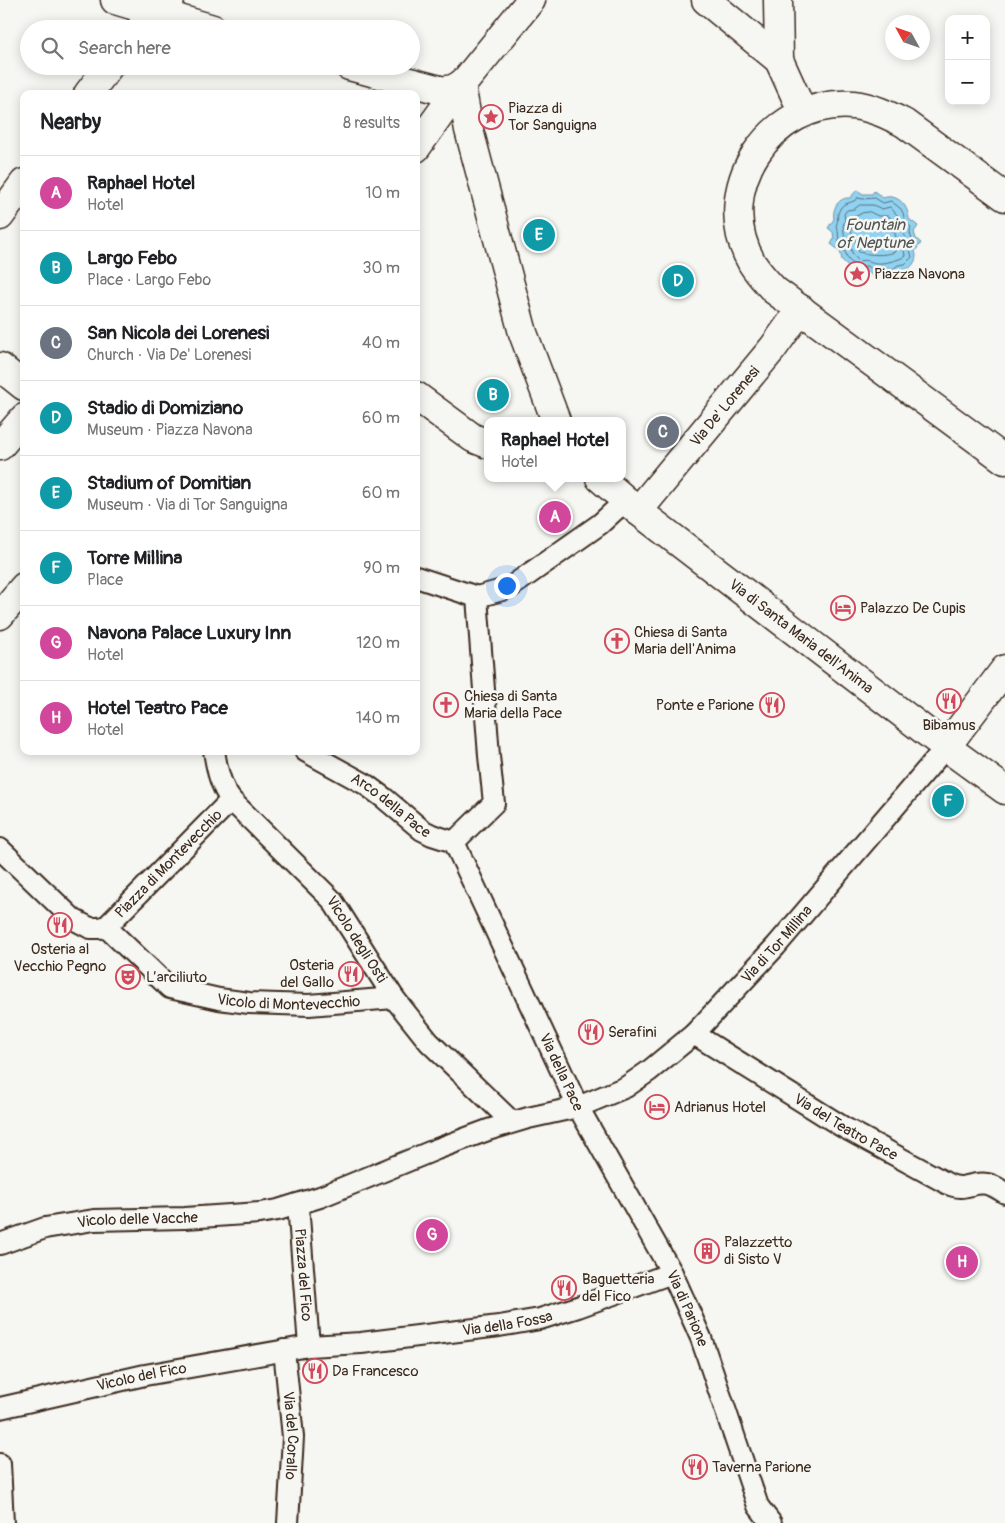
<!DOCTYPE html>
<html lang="en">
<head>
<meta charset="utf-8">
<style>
  :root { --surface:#fff; --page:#f6f6f6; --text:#202124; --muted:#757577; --line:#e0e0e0; --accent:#d1495b }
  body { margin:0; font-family:Pangolin,sans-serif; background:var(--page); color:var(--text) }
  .controls { position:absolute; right:15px; top:15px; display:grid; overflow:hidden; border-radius:10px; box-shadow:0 2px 12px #0003 }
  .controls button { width:45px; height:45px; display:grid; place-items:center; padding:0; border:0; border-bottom:1px solid var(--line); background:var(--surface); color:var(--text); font:25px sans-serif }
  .compass { position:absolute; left:885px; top:15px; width:45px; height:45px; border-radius:50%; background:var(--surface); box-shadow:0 2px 12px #0003; rotate:310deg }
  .you { position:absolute; left:506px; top:585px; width:18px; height:18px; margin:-12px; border:4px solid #fff; border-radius:50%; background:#1a73e8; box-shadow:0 0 0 8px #1a73e833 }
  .badge { display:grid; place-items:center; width:32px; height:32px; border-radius:50%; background:var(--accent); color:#fff; font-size:16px; font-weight:700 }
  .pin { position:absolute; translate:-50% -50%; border:2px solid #fff; box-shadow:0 1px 5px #0006 }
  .popup { position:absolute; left:484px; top:417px; width:142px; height:65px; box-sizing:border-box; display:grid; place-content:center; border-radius:10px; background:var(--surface); filter:drop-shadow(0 1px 4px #0005); font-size:16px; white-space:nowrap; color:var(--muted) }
  .popup b { font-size:19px; color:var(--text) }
  .popup::after { content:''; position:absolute; left:50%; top:100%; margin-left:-10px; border:10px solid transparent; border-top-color:var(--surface) }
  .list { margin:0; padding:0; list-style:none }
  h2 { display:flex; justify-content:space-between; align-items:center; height:65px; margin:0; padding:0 20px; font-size:21px }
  h2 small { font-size:16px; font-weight:400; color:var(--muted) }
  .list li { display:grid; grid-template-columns:32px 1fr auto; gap:15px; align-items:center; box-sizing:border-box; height:75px; padding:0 20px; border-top:1px solid var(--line) }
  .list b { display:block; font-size:19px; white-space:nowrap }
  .list p { margin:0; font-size:16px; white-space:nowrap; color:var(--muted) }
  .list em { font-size:16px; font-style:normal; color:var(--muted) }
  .icon { flex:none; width:28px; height:28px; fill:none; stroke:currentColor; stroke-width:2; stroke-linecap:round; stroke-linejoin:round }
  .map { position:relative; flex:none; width:1005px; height:1523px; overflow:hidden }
  .search { position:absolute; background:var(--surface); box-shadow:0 2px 12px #0003; left:20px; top:20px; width:400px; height:55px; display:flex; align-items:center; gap:12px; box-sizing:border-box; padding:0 18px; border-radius:28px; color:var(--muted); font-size:19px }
  .panel { position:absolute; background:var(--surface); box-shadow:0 2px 12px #0003; left:20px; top:90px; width:400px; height:665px; border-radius:10px }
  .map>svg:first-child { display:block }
  .water { fill:#90d2f2; stroke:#6e8f9d }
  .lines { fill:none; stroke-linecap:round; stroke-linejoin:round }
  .shore { stroke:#5d6d73; stroke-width:1 }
  .lane-casing { stroke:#3b2a1e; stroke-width:24 }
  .street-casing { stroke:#3b2a1e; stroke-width:31 }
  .secondary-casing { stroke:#3b2a1e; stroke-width:31 }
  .lane { stroke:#f6f6f2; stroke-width:20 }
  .street { stroke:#f6f6f2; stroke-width:28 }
  .secondary { stroke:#f6f6f2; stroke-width:28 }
  .labels { text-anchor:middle; stroke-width:5; stroke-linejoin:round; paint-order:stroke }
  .poi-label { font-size:15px; fill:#3b2a1e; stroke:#f6f6f2; text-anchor:start }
  .street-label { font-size:15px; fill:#3b2a1e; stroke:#f6f6f2 }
  .water-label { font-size:16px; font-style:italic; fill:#505453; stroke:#f6f6f2 }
</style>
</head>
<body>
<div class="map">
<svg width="1005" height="1523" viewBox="0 0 1005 1523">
  <rect width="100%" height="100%" fill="#f6f6f2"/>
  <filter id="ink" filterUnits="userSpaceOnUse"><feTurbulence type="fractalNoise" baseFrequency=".02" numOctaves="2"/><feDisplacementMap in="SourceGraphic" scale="10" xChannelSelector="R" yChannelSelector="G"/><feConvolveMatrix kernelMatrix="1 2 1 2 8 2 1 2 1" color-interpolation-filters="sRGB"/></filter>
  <g filter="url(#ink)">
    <!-- water -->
    <path class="water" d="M 857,190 L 863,194 L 872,194 L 874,191 L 883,198 C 897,193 908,205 909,219 L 918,226 L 914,232 L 916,239 L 921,243 L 915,251 C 919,260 910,272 900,270 L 894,278 L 888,273 L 880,274 L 876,279 L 867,271 L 858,272 L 850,268 L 842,260 L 840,251 L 831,244 L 834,239 L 833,232 L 828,228 L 834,219 C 832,208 839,197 850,198 Z"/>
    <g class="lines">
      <!-- shore -->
      <g class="shore">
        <path d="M 858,198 L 863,199 L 875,198 L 883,203 L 891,201 L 901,209 L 903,213 L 905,221 L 911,227 L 910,233 L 913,244 L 910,250 L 912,257 L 905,264 L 898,265 L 893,269 L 887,268 L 875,271 L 867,266 L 858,267 C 843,260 849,252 839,243 L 838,231 L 836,226 C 839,220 836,215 840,209 C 844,201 851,205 858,198 Z"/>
        <path d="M 860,205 L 873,205 L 882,209 L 890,207 L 897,215 L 899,223 L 903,229 L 906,244 L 904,250 L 905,256 C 900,260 883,264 876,263 C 869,262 869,259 859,261 L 853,255 L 850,246 L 845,240 L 843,226 L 845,220 L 844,214 L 847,210 L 854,209 Z"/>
        <path d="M 870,212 L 878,216 L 888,216 L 890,217 C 892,231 900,237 895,252 C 884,256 870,255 859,252 C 858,245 855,241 853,236 C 850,230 852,224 853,218 L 862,213 Z"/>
      </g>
      <defs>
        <g id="lane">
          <polyline points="416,577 477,597"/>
          <path id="s1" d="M 214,751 C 217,769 220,785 231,800 L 332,900 L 394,998 L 429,1042 L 512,1122"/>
          <path id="s2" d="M 305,751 L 365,784 L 384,798 L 422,830 L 432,835 L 454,842"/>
          <path id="s3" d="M 454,842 L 578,1107 L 672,1273 L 701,1338 L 758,1506 L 771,1523"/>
          <polyline points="454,842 494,803 489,756 477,597 502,590 512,586 600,524 625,501"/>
          <path id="s4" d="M 0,849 L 73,919 L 90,928 L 98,928 L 106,927 L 170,988 L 219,999 L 249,1003 L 309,1005 L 394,998"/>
          <path id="s5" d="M 106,927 L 231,800"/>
          <path id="s6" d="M 694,1034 L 843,1127 L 948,1184 C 965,1192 972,1181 987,1184 C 994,1185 1000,1190 1005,1193"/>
          <path id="s7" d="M 298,1204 L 309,1346"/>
          <path id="s8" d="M 0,1244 L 45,1228 L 94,1220 L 185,1218 L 260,1213 L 278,1210 L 320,1197 L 437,1149 L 488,1130 L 528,1118 L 578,1107 L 626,1087 L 649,1071 L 694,1034 L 776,946 L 946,747"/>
          <path id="s9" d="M 284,1350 L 293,1437 L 288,1523"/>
          <path id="s10" d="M 0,1408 L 145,1375 L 309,1346 L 361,1343 L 499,1326 L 540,1319 L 578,1307 L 672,1273"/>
          <polyline points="0,1464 3,1523"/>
        </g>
        <g id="street">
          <polyline points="706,0 779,60"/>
          <polyline points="778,0 779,60 803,113"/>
          <polyline points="140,29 170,0"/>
          <polyline points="461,85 469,130 523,333 556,421"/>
          <polyline points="88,94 109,66"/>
          <polyline points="416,148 461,85"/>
          <path d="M 1005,197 L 904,123 C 888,115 872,107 853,105 C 770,98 710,190 752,263 C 758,273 766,281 774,290 L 1005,460"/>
          <polyline points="0,216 24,183"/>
          <polyline points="0,367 24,386"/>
          <polyline points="416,396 473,438 488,444"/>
          <polyline points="0,446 24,418"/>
          <path id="s11" d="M 600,478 L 638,511 L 946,747 L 1005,790"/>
          <path id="s12" d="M 638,511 L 773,348 L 801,309"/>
          <polyline points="0,615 24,587"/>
          <polyline points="946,747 1005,669"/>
        </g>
        <g id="secondary">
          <polyline points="115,0 213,29"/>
          <path d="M 349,66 L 440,90 C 451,91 458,88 466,80 L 531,0"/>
        </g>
      </defs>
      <!-- lane casing -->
      <use href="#lane" class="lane-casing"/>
      <!-- street casing -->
      <use href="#street" class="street-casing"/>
      <!-- secondary casing -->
      <use href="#secondary" class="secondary-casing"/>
      <!-- lane -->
      <use href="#lane" class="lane"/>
      <!-- street -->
      <use href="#street" class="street"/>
      <!-- secondary -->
      <use href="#secondary" class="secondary"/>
    </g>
  </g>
  <!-- icons -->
  <defs>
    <symbol id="sight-ring" viewBox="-11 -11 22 22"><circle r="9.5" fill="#f6f6f2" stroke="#d1495b" stroke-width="1.5"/><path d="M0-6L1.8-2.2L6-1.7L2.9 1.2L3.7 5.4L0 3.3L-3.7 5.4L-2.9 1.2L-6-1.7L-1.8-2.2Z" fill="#d1495b"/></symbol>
    <symbol id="hotel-ring" viewBox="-11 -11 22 22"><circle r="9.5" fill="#f6f6f2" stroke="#d1495b" stroke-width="1.5"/><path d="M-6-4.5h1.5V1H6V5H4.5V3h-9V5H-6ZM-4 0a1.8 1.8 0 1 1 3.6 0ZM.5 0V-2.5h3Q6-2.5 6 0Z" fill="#d1495b"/></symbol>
    <symbol id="church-ring" viewBox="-11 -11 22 22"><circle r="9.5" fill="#f6f6f2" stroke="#d1495b" stroke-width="1.5"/><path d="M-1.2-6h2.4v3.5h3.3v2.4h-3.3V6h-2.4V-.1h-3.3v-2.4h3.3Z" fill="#d1495b"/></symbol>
    <symbol id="restaurant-ring" viewBox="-11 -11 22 22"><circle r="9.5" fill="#f6f6f2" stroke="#d1495b" stroke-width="1.5"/><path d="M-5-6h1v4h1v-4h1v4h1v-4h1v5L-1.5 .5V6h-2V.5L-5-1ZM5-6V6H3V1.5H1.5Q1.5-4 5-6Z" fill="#d1495b"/></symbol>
    <symbol id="theatre-ring" viewBox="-11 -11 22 22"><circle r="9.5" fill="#f6f6f2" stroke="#d1495b" stroke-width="1.5"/><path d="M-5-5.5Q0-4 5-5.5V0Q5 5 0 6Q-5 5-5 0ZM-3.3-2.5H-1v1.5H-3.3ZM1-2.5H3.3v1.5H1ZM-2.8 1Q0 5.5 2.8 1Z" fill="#d1495b"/></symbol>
    <symbol id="building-ring" viewBox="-11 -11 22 22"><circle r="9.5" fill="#f6f6f2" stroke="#d1495b" stroke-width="1.5"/><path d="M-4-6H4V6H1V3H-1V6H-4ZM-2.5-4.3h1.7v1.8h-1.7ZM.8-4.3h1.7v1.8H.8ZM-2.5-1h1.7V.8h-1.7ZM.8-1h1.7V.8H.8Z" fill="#d1495b"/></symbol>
  </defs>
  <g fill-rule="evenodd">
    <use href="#sight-ring" x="477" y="103" width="28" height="28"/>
    <use href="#sight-ring" x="843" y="260" width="28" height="28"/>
    <use href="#hotel-ring" x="829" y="594" width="28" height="28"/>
    <use href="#church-ring" x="603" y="627" width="28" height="28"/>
    <use href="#restaurant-ring" x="935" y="687" width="28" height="28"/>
    <use href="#church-ring" x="432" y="691" width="28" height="28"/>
    <use href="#restaurant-ring" x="758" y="691" width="28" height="28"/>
    <use href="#restaurant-ring" x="46" y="911" width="28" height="28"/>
    <use href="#restaurant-ring" x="337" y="960" width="28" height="28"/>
    <use href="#theatre-ring" x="114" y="963" width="28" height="28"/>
    <use href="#restaurant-ring" x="577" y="1018" width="28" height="28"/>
    <use href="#hotel-ring" x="643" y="1093" width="28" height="28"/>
    <use href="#building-ring" x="693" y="1237" width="28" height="28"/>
    <use href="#restaurant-ring" x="550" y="1274" width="28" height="28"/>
    <use href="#restaurant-ring" x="301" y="1357" width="28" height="28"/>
    <use href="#restaurant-ring" x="681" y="1453" width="28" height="28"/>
  </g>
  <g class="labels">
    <!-- poi labels -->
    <g class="poi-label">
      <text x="508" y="113">Piazza di<tspan x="508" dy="17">Tor Sanguigna</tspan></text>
      <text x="874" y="279">Piazza Navona</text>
      <text x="860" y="613">Palazzo De Cupis</text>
      <text x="634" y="637">Chiesa di Santa<tspan x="634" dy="17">Maria dell'Anima</tspan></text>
      <text x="464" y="701">Chiesa di Santa<tspan x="464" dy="17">Maria della Pace</tspan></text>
      <text x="754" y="710" text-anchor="end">Ponte e Parione</text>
      <text x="949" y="730" text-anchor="middle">Bibamus</text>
      <text x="60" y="954" text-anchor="middle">Osteria al<tspan x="60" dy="17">Vecchio Pegno</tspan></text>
      <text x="334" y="970" text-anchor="end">Osteria<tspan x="334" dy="17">del Gallo</tspan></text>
      <text x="146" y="982">L’arciliuto</text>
      <text x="608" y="1037">Serafini</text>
      <text x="674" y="1112">Adrianus Hotel</text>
      <text x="724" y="1247">Palazzetto<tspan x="724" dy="17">di Sisto V</tspan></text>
      <text x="582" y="1284">Baguetteria<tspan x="582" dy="17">del Fico</tspan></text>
      <text x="332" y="1376">Da Francesco</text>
      <text x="712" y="1472">Taverna Parione</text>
    </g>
    <!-- street labels -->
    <g class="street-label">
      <text dy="5" stroke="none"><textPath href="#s12" startOffset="136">Via De' Lorenesi</textPath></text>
      <text dy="5" stroke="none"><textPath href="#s11" startOffset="256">Via di Santa Maria dell'Anima</textPath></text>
      <text dy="5" stroke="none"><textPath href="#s2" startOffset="102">Arco della Pace</textPath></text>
      <text dy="5" stroke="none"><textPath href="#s5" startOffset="89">Piazza di Montevecchio</textPath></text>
      <text dy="5" stroke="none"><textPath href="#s1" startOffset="241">Vicolo degli Osti</textPath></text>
      <text dy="5" stroke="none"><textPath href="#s8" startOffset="860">Via di Tor Millina</textPath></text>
      <text dy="5" stroke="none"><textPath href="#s4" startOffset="345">Vicolo di Montevecchio</textPath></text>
      <text dy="5" stroke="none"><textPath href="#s3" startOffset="254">Via della Pace</textPath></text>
      <text dy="5" stroke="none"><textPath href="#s6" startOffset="178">Via del Teatro Pace</textPath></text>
      <text dy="5" stroke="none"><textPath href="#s8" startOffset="141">Vicolo delle Vacche</textPath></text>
      <text dy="5" stroke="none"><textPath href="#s7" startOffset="71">Piazza del Fico</textPath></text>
      <text dy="5" stroke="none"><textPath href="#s3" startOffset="522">Via di Parione</textPath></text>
      <text dy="5" stroke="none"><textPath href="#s10" startOffset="515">Via della Fossa</textPath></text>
      <text dy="5" stroke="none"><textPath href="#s10" startOffset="145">Vicolo del Fico</textPath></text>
      <text dy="5" stroke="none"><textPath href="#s9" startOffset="86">Via del Corallo</textPath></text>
    </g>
    <!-- water labels -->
    <g class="water-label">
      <text x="875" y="230">Fountain<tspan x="875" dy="18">of Neptune</tspan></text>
    </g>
  </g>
</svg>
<div class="controls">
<button>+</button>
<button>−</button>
</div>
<svg class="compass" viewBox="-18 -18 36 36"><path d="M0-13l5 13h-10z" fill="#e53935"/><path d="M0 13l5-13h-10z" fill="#757577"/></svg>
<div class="you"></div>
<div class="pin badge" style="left:555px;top:517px;background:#d1479c">A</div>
<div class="popup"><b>Raphael Hotel</b>Hotel</div>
<div class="pin badge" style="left:493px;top:395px;background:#0f9aa8">B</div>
<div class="pin badge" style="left:663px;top:432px;background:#6b7280">C</div>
<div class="pin badge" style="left:678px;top:281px;background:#0f9aa8">D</div>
<div class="pin badge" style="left:539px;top:235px;background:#0f9aa8">E</div>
<div class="pin badge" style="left:948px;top:801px;background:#0f9aa8">F</div>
<div class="pin badge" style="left:432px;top:1235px;background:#d1479c">G</div>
<div class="pin badge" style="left:962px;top:1262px;background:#d1479c">H</div>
<div class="search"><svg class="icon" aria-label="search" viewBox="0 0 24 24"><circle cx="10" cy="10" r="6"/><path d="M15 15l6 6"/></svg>Search here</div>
<section class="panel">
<h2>Nearby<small>8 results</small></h2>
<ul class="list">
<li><span class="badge" style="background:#d1479c">A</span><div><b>Raphael Hotel</b><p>Hotel</p></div><em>10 m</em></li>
<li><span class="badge" style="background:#0f9aa8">B</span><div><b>Largo Febo</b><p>Place · Largo Febo</p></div><em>30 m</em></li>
<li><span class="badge" style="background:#6b7280">C</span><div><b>San Nicola dei Lorenesi</b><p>Church · Via De' Lorenesi</p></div><em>40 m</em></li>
<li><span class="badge" style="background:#0f9aa8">D</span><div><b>Stadio di Domiziano</b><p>Museum · Piazza Navona</p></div><em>60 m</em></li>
<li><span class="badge" style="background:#0f9aa8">E</span><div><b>Stadium of Domitian</b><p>Museum · Via di Tor Sanguigna</p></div><em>60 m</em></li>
<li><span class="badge" style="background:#0f9aa8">F</span><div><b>Torre Millina</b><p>Place</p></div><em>90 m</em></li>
<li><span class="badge" style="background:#d1479c">G</span><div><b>Navona Palace Luxury Inn</b><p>Hotel</p></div><em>120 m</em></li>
<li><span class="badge" style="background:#d1479c">H</span><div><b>Hotel Teatro Pace</b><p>Hotel</p></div><em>140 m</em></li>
</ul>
</section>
</div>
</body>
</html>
